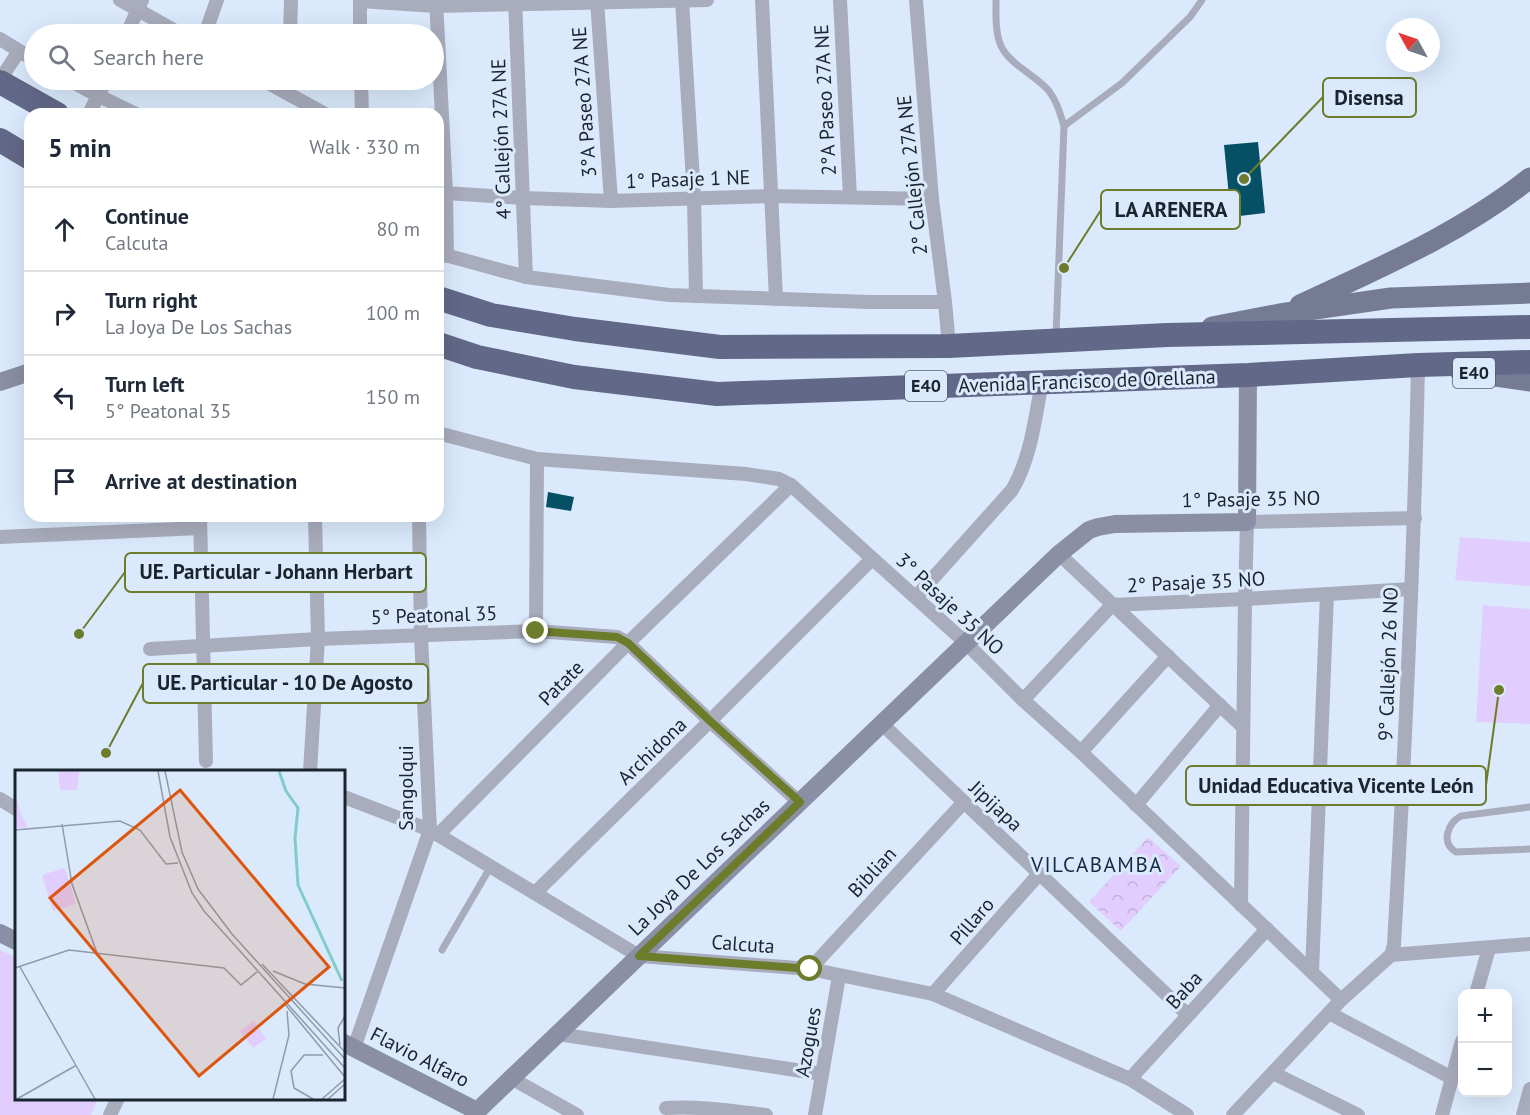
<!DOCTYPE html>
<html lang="en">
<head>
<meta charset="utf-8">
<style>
  :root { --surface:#fff; --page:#f2f2f3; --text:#1f2937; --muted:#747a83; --line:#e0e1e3 }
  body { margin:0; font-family:"PT Sans",sans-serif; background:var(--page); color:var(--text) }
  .controls { position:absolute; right:18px; bottom:18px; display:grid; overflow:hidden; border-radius:12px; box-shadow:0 6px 24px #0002 }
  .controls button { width:54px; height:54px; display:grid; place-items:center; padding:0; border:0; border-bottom:2px solid var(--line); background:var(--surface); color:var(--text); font:30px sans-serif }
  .compass { position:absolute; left:1386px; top:18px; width:54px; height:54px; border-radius:50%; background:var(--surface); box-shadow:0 6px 24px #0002; rotate:310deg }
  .stop { position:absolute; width:18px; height:18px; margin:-14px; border:4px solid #6c7c2b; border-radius:50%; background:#fff }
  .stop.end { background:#6c7c2b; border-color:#fff; box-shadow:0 2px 6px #0008 }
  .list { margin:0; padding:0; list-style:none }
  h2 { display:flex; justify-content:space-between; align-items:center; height:78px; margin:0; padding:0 24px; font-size:26px }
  h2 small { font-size:20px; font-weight:400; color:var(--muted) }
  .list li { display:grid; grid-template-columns:39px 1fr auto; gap:18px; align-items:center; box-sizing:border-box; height:84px; padding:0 24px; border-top:2px solid var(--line) }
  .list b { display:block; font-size:22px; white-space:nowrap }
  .list p { margin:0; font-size:20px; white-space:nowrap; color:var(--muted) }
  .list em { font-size:20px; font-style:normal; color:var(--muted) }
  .icon { flex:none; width:33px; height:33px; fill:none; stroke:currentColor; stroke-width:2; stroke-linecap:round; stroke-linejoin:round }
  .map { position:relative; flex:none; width:1530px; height:1115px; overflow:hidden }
  .search { position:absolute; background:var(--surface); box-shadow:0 6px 24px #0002; left:24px; top:24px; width:420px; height:66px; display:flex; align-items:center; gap:15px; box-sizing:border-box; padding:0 21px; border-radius:33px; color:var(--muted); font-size:22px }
  .panel { position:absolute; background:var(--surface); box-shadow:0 6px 24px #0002; left:24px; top:108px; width:420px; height:414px; border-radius:18px }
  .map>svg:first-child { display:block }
  .park { fill:url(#park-crowns) }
  .garden { fill:#e1ceff }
  .building { fill:#065065 }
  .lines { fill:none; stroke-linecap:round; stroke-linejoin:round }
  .lane { stroke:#a9acbc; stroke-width:7 }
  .street { stroke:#a9acbc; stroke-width:14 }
  .secondary { stroke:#8b8fa5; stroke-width:18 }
  .primary { stroke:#757a95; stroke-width:21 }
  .highway { stroke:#626887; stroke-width:24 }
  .route { stroke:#6c7c2b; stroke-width:8 }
  .labels { text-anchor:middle; stroke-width:6; stroke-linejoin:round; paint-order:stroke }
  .shield { fill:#daeafc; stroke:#545f6c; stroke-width:1.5 }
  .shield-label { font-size:18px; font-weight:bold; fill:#1a242e }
  .street-label { font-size:20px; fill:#1a242e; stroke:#daeafc }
  .neighbourhood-label { font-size:21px; letter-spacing:1.5px; fill:#162b41; stroke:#daeafc }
  .inset-river { fill:none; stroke:#82cbcd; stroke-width:3 }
  .inset-road { fill:none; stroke:#8d9baa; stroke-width:1.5 }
  .view { fill:#de560e; fill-opacity:0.15; stroke:#de560e; stroke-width:3 }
  .inset-edge { fill:none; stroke:#1a242e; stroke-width:3 }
  .leader { fill:none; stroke:#6c7c2b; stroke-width:2 }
  .callout-dot { fill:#6c7c2b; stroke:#daeafc; stroke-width:2 }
  .callout { fill:#daeafc; stroke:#6c7c2b; stroke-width:2 }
  .callout-label { font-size:21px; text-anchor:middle; font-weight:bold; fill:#1a242e }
</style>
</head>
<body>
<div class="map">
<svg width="1530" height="1115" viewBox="0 0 1530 1115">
  <defs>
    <pattern id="park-crowns" width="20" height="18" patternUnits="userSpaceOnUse" patternTransform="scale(1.5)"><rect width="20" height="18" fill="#e1ceff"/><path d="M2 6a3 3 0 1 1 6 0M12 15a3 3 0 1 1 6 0" fill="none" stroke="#c0b1db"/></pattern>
  </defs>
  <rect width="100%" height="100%" fill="#daeafc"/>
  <!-- park -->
  <polygon class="park" points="1148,837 1181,866 1121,931 1089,902"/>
  <!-- garden -->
  <g class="garden">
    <polygon points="1460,537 1530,542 1530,586 1455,580"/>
    <polygon points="1483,605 1530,609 1530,724 1476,722"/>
    <polygon points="0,950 16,957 16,1098 98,1099 91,1115 0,1115"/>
  </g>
  <!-- building -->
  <g class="building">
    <polygon points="1258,142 1265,213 1231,217 1224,145"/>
    <polygon points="548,492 574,497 571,511 546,507"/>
  </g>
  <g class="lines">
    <!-- lane -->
    <g class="lane">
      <path d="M 996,0 C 996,14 995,33 1001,46 C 1011,66 1036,75 1049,91 C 1057,102 1060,113 1064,126 L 1056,335"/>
      <polyline points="1064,126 1122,83 1190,17 1202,0"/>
      <path d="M 1530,807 L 1461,816 C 1448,823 1440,843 1456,852 L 1530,849"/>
      <polyline points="442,950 491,866"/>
    </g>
    <!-- street -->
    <g class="street">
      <polyline points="120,0 181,34"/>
      <polyline points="360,0 360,34"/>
      <polyline points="436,0 446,193 447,256"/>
      <polyline points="515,0 526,277"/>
      <polyline points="597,0 611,201"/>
      <polyline points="682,0 694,198 696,296"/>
      <polyline points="762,0 776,299"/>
      <polyline points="840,0 850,197"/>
      <polyline points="916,0 932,199 945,302 949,346"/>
      <polyline points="360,1 436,6 707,0"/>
      <polyline points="127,34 142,0"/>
      <polyline points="205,34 217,0"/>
      <polyline points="290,34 291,0"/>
      <polyline points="0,39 34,60"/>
      <polyline points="0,80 19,51"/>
      <polyline points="69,80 99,96 136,114"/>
      <polyline points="263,80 325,114"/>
      <polyline points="361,80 362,114"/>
      <polyline points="89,114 106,80"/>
      <polyline points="446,193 523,198 611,201 770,196 932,199"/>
      <polyline points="438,253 526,277 669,295 869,302 945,302"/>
      <polyline points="438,433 537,459 746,474 779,479 791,485 966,643 1023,700 1081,752 1341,1000"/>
      <polyline points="200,516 206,761"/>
      <polyline points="0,537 200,528"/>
      <polyline points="1059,554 1243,727"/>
      <path d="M 916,597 L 1012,490 C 1031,458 1035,418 1042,382"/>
      <polyline points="536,631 537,459"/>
      <polyline points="150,649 318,639 536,631 617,637 628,643 710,721 799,802"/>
      <polyline points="1023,700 1112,605 1245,599 1411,589"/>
      <polyline points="882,724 1188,1015"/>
      <polyline points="1081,752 1168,656"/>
      <polyline points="310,772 318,639 315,516"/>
      <polyline points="1243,785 1403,778"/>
      <polyline points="344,797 430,830 639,956 810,969 933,994 1130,1079 1187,1115"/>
      <polyline points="0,799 16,809"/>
      <polyline points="1136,805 1220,705"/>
      <polyline points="438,835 628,643 791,485"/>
      <polyline points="535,893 710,721 872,559"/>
      <polyline points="1241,905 1245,599 1247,522 1415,518"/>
      <polyline points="1391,955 1530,944"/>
      <polyline points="810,969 964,802"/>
      <polyline points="1312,972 1327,594"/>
      <polyline points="933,994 1039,874"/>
      <polyline points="1476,994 1489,948"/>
      <polyline points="1329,1013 1452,1078"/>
      <polyline points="558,1034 822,1074"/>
      <polyline points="354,1048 430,830 421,636 419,516"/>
      <polyline points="1273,1073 1358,1115"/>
      <polyline points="511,1078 577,1115"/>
      <polyline points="1130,1079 1267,929"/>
      <path d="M 666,1108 C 700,1106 733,1111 766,1115"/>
      <polyline points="110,1115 118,1098"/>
      <polyline points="815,1115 839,976"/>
      <path d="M 1233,1115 L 1341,1000 L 1391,955 L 1394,945 C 1405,752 1414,559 1418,365"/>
      <polyline points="1442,1115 1462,1041"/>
      <polyline points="1523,1115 1530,1089"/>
    </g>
    <!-- secondary -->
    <g class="secondary">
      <polyline points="0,382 30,372"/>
      <polyline points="0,933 16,941"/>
      <polyline points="344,1043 477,1111"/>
      <polyline points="473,1115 1059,554 1089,530 1098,527 1115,524 1247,522 1248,375"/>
    </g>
    <!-- primary -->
    <g class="primary">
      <path d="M 1300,305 C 1379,268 1461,233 1530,178"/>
      <polyline points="1212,327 1280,314 1391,298 1530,293"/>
      <polyline points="1460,371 1530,381"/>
    </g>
    <!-- highway -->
    <g class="highway">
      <polyline points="0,82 57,114"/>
      <polyline points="0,140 30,158"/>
      <polyline points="438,298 491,315 575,329 720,347 949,346 1167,335 1530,327"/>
      <polyline points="438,344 477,357 574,377 717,394 1248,375 1418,365 1530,362"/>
    </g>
  </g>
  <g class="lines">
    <!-- route -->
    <polyline class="route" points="536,631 617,637 628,643 710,721 800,802 639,956 810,969"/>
  </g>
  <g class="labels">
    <!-- shield labels -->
    <g class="shield">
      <rect x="1453" y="358" width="42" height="30" rx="4.5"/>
      <rect x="905" y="371" width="42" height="30" rx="4.5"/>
    </g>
    <g class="shield-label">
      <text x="1474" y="379">E40</text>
      <text x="926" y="392">E40</text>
    </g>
    <!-- street labels -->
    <g class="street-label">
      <text transform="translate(825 100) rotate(-93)" y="7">2°A Paseo 27A NE</text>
      <text transform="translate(584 102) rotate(-94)" y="7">3°A Paseo 27A NE</text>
      <text transform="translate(501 139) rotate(-92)" y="7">4° Callejón 27A NE</text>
      <text transform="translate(912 175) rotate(-96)" y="7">2° Callejón 27A NE</text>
      <text transform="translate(688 179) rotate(-2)" y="7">1° Pasaje 1 NE</text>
      <text transform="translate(1087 381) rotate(-2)" y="7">Avenida Francisco de Orellana</text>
      <text transform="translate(1251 499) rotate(-1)" y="7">1° Pasaje 35 NO</text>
      <text transform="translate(1196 582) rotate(-3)" y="7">2° Pasaje 35 NO</text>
      <text transform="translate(950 604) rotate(43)" y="7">3° Pasaje 35 NO</text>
      <text transform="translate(434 615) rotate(-2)" y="7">5° Peatonal 35</text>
      <text transform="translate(1388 664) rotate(-88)" y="7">9° Callejón 26 NO</text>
      <text transform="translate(561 683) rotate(-45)" y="7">Patate</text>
      <text transform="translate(652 751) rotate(-44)" y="7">Archidona</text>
      <text transform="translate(406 788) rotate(-90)" y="7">Sangolqui</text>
      <text transform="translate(996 806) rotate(43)" y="7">Jipijapa</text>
      <text transform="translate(699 867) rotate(-44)" y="7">La Joya De Los Sachas</text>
      <text transform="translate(872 872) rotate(-47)" y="7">Biblian</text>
      <text transform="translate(972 921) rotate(-49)" y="7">Píllaro</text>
      <text transform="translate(743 944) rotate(4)" y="7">Calcuta</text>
      <text transform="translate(1184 990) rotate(-48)" y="7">Baba</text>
      <text transform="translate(808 1042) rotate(-80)" y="7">Azogues</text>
      <text transform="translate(420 1057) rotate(27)" y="7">Flavio Alfaro</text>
    </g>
    <!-- neighbourhood labels -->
    <g class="neighbourhood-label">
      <text x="1097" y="872">VILCABAMBA</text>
    </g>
  </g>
  <!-- overview -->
  <g transform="translate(15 770)">
    <rect width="330" height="330" fill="#daeafc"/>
    <path d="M 43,1 L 64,1 L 62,20 L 45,20 ZM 0,24 L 7,46 L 13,57 L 1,58 Z" fill="#e1ceff"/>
    <path d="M 50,98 L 61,134 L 38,141 L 27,105 ZM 239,251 L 251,269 L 238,278 L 225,261 Z" fill="#e1ceff"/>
    <path class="inset-river" d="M 264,1 L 271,21 L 283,38 L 280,68 L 283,115 L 327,211"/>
    <path class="inset-road" d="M 143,1 L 155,67 L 177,123 L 189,141 L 330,298M 150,1 L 167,82 L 183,119 L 217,164 L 330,289M 47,54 L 57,114 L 82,183M 0,60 L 105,51 L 125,60 L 151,94 L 163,93M 247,194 L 330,282M 5,197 L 80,329M 0,198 L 54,180 L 209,198 L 226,215 L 242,202M 258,201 L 290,214 L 330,218M 269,233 L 330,307M 325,275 L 323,258 L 330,246M 2,329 L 60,296M 258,329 L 274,265 L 272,241M 298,329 L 279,318 L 276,301 L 289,285 L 308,285M 307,329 L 330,309M 313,329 L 330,314"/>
    <path class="view" d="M 165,20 L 314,197 L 184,306 L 35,128 Z"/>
    <rect width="330" height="330" class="inset-edge"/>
  </g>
  <!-- callouts -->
  <path class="leader" d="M1244 179L1323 97M1064 268L1101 210M79 634L125 572M106 753L143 683M1499 690L1486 785"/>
  <g class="callout-dot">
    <circle cx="1244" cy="179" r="6"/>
    <circle cx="1064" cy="268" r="6"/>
    <circle cx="79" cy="634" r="6"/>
    <circle cx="106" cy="753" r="6"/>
    <circle cx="1499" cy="690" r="6"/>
  </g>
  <g class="callout">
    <rect x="1323" y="78" width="93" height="39" rx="6"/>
    <rect x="1101" y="190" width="139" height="39" rx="6"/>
    <rect x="125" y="553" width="301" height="39" rx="6"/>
    <rect x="143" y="664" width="285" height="39" rx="6"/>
    <rect x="1186" y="766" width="300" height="39" rx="6"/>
  </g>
  <g class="callout-label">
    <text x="1369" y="105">Disensa</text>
    <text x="1171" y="217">LA ARENERA</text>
    <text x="276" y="579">UE. Particular - Johann Herbart</text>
    <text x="285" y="690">UE. Particular - 10 De Agosto</text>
    <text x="1336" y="793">Unidad Educativa Vicente León</text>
  </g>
</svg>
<div class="controls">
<button>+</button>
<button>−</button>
</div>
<svg class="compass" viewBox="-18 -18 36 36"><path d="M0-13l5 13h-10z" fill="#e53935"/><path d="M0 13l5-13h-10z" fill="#747a83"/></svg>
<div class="stop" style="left:810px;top:969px"></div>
<div class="stop end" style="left:536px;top:631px"></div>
<div class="search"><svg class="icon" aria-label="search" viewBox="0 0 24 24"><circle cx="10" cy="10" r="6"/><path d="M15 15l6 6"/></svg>Search here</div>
<section class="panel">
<h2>5 min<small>Walk · 330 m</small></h2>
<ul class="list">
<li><svg class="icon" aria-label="ahead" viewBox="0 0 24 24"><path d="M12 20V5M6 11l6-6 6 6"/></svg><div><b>Continue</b><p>Calcuta</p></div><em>80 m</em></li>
<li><svg class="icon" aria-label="right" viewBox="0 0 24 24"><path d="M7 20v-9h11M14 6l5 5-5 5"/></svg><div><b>Turn right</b><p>La Joya De Los Sachas</p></div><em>100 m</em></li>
<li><svg class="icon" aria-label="left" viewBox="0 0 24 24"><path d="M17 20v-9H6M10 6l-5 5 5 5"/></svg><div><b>Turn left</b><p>5° Peatonal 35</p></div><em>150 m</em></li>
<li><svg class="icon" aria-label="arrive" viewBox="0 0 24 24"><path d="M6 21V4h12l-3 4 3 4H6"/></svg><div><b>Arrive at destination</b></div></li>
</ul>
</section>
</div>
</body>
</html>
